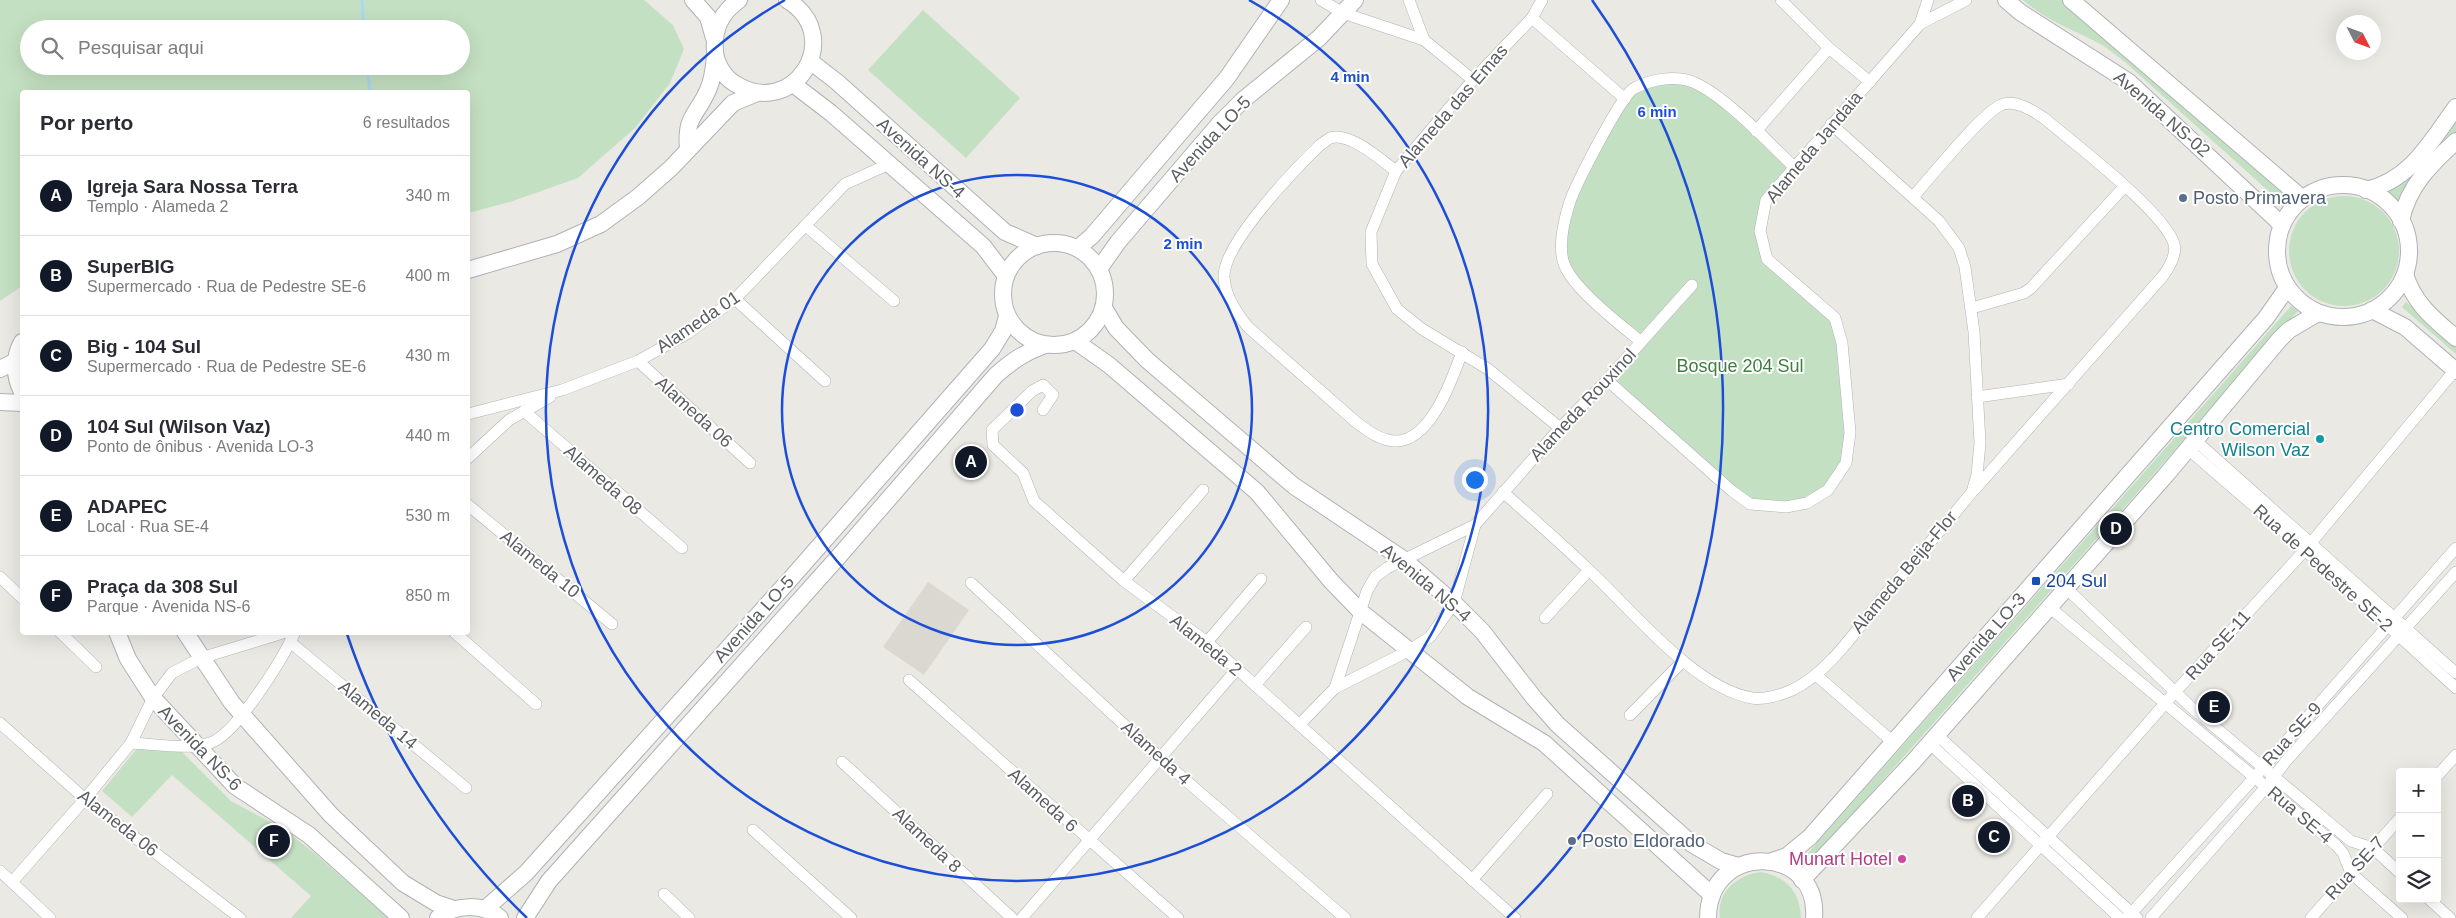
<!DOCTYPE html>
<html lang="pt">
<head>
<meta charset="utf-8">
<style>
  :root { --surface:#fff; --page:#f7f7f7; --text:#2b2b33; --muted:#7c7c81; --line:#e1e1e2; --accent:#111827 }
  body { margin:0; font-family:Arial,sans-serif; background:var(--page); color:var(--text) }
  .controls { position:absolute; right:15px; bottom:15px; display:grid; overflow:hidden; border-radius:5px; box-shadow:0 5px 20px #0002 }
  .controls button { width:45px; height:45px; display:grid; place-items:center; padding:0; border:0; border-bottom:1px solid var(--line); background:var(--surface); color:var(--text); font:25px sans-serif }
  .compass { position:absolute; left:2336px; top:15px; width:45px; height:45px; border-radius:50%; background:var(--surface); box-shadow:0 5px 20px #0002; rotate:132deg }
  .you { position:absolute; left:1474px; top:479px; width:18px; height:18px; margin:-12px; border:4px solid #fff; border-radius:50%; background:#1a73e8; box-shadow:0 0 0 8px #1a73e833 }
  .badge { display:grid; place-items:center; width:32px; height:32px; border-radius:50%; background:var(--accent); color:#fff; font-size:16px; font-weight:700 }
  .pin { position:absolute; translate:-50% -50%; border:2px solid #fff; box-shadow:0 1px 5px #0006 }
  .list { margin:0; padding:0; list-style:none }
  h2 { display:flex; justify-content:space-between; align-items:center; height:65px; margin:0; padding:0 20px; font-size:21px }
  h2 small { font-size:16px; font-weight:400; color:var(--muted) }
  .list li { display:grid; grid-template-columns:32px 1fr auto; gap:15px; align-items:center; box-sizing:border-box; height:80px; padding:0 20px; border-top:1px solid var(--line) }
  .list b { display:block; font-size:19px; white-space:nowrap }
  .list p { margin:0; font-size:16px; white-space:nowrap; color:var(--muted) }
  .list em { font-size:16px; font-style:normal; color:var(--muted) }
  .icon { flex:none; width:28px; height:28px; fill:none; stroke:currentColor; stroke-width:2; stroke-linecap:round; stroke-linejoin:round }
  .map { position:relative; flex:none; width:2456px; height:918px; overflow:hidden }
  .search { position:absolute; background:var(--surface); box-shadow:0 5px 20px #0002; left:20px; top:20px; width:450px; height:55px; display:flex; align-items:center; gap:12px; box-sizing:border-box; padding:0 18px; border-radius:28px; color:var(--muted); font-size:19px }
  .panel { position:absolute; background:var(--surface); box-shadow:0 5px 20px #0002; left:20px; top:90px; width:450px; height:545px; border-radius:5px }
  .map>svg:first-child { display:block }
  .education { fill:#dbd8d1 }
  .green { fill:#c4e0c2; fill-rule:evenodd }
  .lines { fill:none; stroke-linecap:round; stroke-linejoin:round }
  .stream { stroke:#abd8f3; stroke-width:3 }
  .street-casing { stroke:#b0b3b6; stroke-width:12 }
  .secondary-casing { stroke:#afb2b6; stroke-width:18 }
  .street { stroke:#fff; stroke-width:11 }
  .secondary { stroke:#fff; stroke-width:16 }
  .ring { fill:none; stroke:#1d4ed8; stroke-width:2.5 }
  .service-dot { fill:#5c6f8a; stroke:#fff; stroke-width:2 }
  .culture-dot { fill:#0f9aa8; stroke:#fff; stroke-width:2 }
  .transit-dot { fill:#1a4fb4; stroke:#fff; stroke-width:2 }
  .hotel-dot { fill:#d1479c; stroke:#fff; stroke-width:2 }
  .labels { text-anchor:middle; stroke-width:4; stroke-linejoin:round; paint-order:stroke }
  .street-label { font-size:18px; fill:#5b5e61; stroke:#fff }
  .service-label { font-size:18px; fill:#4e5e75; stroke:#fff; text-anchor:start }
  .park-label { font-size:18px; fill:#3f7c3f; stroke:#fff }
  .culture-label { font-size:18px; fill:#0d838f; stroke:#fff; text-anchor:end }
  .transit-label { font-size:18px; fill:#164399; stroke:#fff; text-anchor:start }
  .hotel-label { font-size:18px; fill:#b23c85; stroke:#fff; text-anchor:end }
  .centre { fill:#1d4ed8; stroke:#fff; stroke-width:2.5 }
  .ring-label { font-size:15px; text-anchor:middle; font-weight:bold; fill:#1d4ed8; stroke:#fff; stroke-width:4; stroke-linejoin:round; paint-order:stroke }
</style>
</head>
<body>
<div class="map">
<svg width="2456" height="918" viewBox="0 0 2456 918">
  <rect width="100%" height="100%" fill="#ebe9e3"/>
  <!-- education -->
  <polygon class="education" points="928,582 969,610 924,675 883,647"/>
  <!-- green -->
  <g class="green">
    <path d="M 0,0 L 644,0 L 673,25 L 684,49 L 670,83 L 635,128 L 578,178 L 510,202 L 468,213 L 468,92 L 22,92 L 22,286 L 0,301 ZM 29,29 L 461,29 L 461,66 L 29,66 Z"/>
    <path d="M 2023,0 L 2064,0 L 2290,198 L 2284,205 L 2125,62 C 2117,56 2109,49 2100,44 C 2074,30 2047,21 2023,0 Z"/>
    <polygon points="923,10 1020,98 966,158 868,70"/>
    <polygon points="1658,80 1707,90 1793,166 1766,200 1760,231 1767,259 1835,318 1842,343 1846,463 1828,490 1807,503 1750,504 1607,380 1641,341 1615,320 1564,264 1568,206 1632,90"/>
    <polygon points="2456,117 2456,134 2399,204 2386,192 2408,175"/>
    <circle cx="2344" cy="251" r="55"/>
    <polygon points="2406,302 2456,346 2456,354 2402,307"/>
    <polygon points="2291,306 2298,311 1807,866 1801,861"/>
    <polygon points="140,745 178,748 231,801 285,830 313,852 388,918 291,918 311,896 172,775 132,817 102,791"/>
    <path d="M 1761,872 C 1787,877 1800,892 1801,918 L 1720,918 C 1716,891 1738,875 1761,872 Z"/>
  </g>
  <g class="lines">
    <!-- stream -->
    <g class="stream">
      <polyline points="362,0 364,29"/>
      <polyline points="367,66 370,92"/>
    </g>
    <defs>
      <g id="street">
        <polyline points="1321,0 1343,13 1424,40 1473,80"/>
        <polyline points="1409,0 1424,40"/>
        <polyline points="1542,0 1532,18 1473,80 1396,171 1371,232 1372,264 1397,309 1422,329 1488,369 1560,428"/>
        <polyline points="1781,0 1829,48 1870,82"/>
        <polyline points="1532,18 1625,99"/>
        <polyline points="1920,24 1928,0"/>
        <polyline points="1756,131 1829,48"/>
        <path d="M 1396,171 C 1381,160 1349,131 1330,138 C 1327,140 1323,143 1320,145 C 1295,169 1223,244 1224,277 C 1225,296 1237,314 1249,328 L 1356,422 C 1367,430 1379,440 1394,441 C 1430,443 1452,380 1462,352"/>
        <path d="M 1913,197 C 1929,179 1983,112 2001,105 C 2015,99 2032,110 2044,118 C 2072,142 2165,212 2174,244 C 2177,254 2169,268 2163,276 L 1975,489"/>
        <polyline points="806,226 894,301"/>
        <polyline points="735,299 825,381"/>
        <polyline points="1972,308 2024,293 2031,288 2125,186"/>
        <path d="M 1641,342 C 1620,324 1574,290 1564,264 C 1558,247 1563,225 1568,208 C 1572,190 1620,98 1633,89 C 1647,81 1665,77 1681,79 C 1712,81 1770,144 1793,166"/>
        <polyline points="638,361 750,463"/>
        <polyline points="1607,380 1732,491 1750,504 1786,507 1807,503 1828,490 1846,463 1850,433 1842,343 1835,318 1767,259 1760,231 1766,200 1920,24 1966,0"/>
        <polyline points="1977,397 2069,384"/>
        <polyline points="1043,410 1053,395 1043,385 1032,391 992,430 993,445 1023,473 1034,501 1124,581 1207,642 1515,918"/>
        <polyline points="524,411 682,548"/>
        <polyline points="468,414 562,390 638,361 688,333 735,299 845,184 889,164"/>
        <polyline points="2195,440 2456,673"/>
        <polyline points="2188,449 2305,550 2456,688"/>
        <polyline points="468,458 509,420 550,397"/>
        <path d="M 1503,492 C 1532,518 1562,544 1590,571 C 1632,610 1694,688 1752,698 C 1764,700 1781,695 1792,690 C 1829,673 1859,626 1884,596 C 1914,561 1944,527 1972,492 L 1977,475 L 1980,443 L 1974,332 L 1965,267 L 1959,248 L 1939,221 L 1831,124"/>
        <polyline points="468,505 612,624"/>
        <polyline points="0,577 22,598"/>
        <polyline points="1124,581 1203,490"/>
        <polyline points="971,583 1160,758 1345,918"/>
        <polyline points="2065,587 2192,708 2351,841 2373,848 2400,873"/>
        <polyline points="2048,606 2336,845 2343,853 2351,873 2402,918"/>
        <polyline points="1545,618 1589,570"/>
        <polyline points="60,632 96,667"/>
        <polyline points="454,632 536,704"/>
        <polyline points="290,642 466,788"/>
        <polyline points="1207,642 1261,579"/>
        <polyline points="1816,675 1893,742"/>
        <polyline points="909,680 1178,918"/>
        <polyline points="1255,685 1306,627"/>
        <polyline points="1335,688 1367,591 1375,577 1387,568 1475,525 1560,428 1607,380 1692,285"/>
        <polyline points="1630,715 1683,661"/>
        <polyline points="0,723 85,799 240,918"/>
        <polyline points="1299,725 1335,688 1408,651 1430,637 1454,603 1475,525"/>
        <polyline points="1936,734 2137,918"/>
        <path d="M 131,743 C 153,744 189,750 210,743 C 236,735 283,658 295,632"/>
        <polyline points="1929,743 2120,918"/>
        <polyline points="842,762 1012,918"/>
        <polyline points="2437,776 2456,755"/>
        <polyline points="753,830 851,918"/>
        <polyline points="0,871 50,918"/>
        <polyline points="1472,880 1547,794"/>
        <polyline points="12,882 85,799 131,743 153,698 172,673 201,658 286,632"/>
        <polyline points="664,894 689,918"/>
        <polyline points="2429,899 2450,918"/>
        <polyline points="1022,918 1237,669"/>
        <polyline points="1977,918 2176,691 2305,550 2455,370"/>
        <polyline points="2127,918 2254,778 2456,548"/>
        <polyline points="2151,918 2266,787 2286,761 2456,572"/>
        <polyline points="2311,918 2400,818"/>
      </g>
      <g id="secondary">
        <polyline points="693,0 708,17 714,38"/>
        <path d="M 739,0 C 721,13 713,29 715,52 C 716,63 724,77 734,83 C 793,122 847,36 787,0"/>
        <polyline points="2006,0 2020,12 2129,82 2282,225"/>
        <polyline points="2071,0 2303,199"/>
        <polyline points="810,61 837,82 1005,232 1037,246"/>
        <polyline points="793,84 831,113 983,246 1006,276"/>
        <path d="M 688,149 C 685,116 696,117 708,90 C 713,79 714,68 715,56"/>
        <circle cx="2343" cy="251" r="66"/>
        <path d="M 2366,190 C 2410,181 2431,141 2456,107"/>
        <path d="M 2401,221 C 2408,186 2431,164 2456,141"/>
        <circle cx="1054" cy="294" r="51"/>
        <polyline points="1078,248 1092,236 1227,78 1281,0"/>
        <polyline points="1099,269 1118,242 1220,123 1243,100 1319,38 1355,0"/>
        <polyline points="468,270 557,244 601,224 638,197 671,168 733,103 757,93"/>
        <path d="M 2405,274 C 2414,304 2434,319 2456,338"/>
        <polyline points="1104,308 1116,328 1147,360 1294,486 1403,559 1454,603 1482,631 1534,698 1558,725 1692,844 1721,861 1738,866"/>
        <polyline points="2372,310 2405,327 2456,371"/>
        <polyline points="1075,341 1109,365 1257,492 1331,581 1361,612 1468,697 1544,743 1712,895"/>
        <path d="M 22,342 C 13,358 14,376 22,392"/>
        <polyline points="0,369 16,361"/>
        <polyline points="0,402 22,403"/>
        <polyline points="117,632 128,659 153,698 235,786 309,835 401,918"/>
        <polyline points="185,632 232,703 331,815 403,883 436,903 454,909"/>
        <polyline points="1772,861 1787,856 1810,837 2266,318 2287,288"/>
        <polyline points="1802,880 1913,762 2166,475 2279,340 2289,330 2318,313"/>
        <polyline points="485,909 526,873 793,576 992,349 1003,331 1007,316"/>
        <path d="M 438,918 C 455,904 483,903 500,918"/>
        <path d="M 525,918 L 549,881 L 840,555 L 996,375 C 1012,361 1025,352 1045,345"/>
        <path d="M 1708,918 C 1709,840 1820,845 1814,918"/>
      </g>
    </defs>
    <!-- street casing -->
    <use href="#street" class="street-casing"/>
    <!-- secondary casing -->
    <use href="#secondary" class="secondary-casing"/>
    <!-- street -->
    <use href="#street" class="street"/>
    <!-- secondary -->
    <use href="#secondary" class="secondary"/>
  </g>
  <!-- distance rings -->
  <g class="ring">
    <circle cx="1017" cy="410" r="235"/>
    <path d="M1249 0A471 471 0 1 1 785 0"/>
    <path d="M527 918A706 706 0 0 1 347 634M1592 0A706 706 0 0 1 1507 918"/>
  </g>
  <!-- markers -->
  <g class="service-dot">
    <circle cx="2183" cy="198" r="5"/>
    <circle cx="1572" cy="841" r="5"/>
  </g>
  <circle class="culture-dot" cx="2320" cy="439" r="5"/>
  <rect class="transit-dot" x="2031" y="576" width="10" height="10" rx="2.5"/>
  <circle class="hotel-dot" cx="1902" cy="859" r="5"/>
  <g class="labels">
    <!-- street labels -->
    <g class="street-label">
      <text transform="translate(1453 106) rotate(-49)" y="6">Alameda das Emas</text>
      <text transform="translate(2162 114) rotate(41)" y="6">Avenida NS-02</text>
      <text transform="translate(1210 139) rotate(-47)" y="6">Avenida LO-5</text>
      <text transform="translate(1814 147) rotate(-50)" y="6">Alameda Jandaia</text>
      <text transform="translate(921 158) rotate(42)" y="6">Avenida NS-4</text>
      <text transform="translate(698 322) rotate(-34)" y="6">Alameda 01</text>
      <text transform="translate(1583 405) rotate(-47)" y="6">Alameda Rouxinol</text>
      <text transform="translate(694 412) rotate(42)" y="6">Alameda 06</text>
      <text transform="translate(603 480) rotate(41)" y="6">Alameda 08</text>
      <text transform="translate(540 564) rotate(39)" y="6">Alameda 10</text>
      <text transform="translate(2323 568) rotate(42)" y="6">Rua de Pedestre SE-2</text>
      <text transform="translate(1904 572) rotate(-50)" y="6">Alameda Beija-Flor</text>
      <text transform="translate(1426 583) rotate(40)" y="6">Avenida NS-4</text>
      <text transform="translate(754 619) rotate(-48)" y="6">Avenida LO-5</text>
      <text transform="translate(1986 637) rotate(-49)" y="6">Avenida LO-3</text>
      <text transform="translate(1206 645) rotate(39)" y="6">Alameda 2</text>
      <text transform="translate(2218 645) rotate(-48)" y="6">Rua SE-11</text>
      <text transform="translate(378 715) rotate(40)" y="6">Alameda 14</text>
      <text transform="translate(2292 734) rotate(-48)" y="6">Rua SE-9</text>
      <text transform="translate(200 748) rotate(46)" y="6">Avenida NS-6</text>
      <text transform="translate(1156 753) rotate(42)" y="6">Alameda 4</text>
      <text transform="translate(1043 800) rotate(42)" y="6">Alameda 6</text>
      <text transform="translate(2300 815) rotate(40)" y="6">Rua SE-4</text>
      <text transform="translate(118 823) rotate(38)" y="6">Alameda 06</text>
      <text transform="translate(927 840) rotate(43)" y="6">Alameda 8</text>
      <text transform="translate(2355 868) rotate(-48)" y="6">Rua SE-7</text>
    </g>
    <!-- service labels -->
    <g class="service-label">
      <text x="2193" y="204">Posto Primavera</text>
      <text x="1582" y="847">Posto Eldorado</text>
    </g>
    <!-- park labels -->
    <g class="park-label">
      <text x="1740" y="372">Bosque 204 Sul</text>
    </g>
    <!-- culture labels -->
    <g class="culture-label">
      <text x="2310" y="435">Centro Comercial<tspan x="2310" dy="21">Wilson Vaz</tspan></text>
    </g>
    <!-- transit labels -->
    <g class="transit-label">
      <text x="2046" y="587">204 Sul</text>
    </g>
    <!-- hotel labels -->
    <g class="hotel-label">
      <text x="1892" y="865">Munart Hotel</text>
    </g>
  </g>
  <circle cx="1017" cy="410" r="8" class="centre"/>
  <g class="ring-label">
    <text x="1350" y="82">4 min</text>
    <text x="1657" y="117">6 min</text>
    <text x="1183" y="249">2 min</text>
  </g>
</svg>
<div class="controls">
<button>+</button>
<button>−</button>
<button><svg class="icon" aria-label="layers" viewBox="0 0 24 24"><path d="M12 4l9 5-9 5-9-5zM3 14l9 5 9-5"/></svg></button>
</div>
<svg class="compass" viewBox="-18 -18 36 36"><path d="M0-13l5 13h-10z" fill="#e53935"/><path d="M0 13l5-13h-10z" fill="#7c7c81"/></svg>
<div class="you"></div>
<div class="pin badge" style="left:971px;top:462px">A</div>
<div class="pin badge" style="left:1968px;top:801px">B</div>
<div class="pin badge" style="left:1994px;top:837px">C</div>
<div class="pin badge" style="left:2116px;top:529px">D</div>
<div class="pin badge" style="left:2214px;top:707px">E</div>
<div class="pin badge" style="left:274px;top:841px">F</div>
<div class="search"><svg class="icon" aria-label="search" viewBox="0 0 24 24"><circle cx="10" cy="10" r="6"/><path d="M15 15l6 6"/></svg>Pesquisar aqui</div>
<section class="panel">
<h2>Por perto<small>6 resultados</small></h2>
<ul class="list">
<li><span class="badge">A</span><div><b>Igreja Sara Nossa Terra</b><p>Templo · Alameda 2</p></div><em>340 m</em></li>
<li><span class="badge">B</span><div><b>SuperBIG</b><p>Supermercado · Rua de Pedestre SE-6</p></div><em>400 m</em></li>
<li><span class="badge">C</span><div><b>Big - 104 Sul</b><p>Supermercado · Rua de Pedestre SE-6</p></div><em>430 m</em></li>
<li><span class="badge">D</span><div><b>104 Sul (Wilson Vaz)</b><p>Ponto de ônibus · Avenida LO-3</p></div><em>440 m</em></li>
<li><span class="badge">E</span><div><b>ADAPEC</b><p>Local · Rua SE-4</p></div><em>530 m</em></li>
<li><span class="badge">F</span><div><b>Praça da 308 Sul</b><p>Parque · Avenida NS-6</p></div><em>850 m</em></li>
</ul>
</section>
</div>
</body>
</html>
